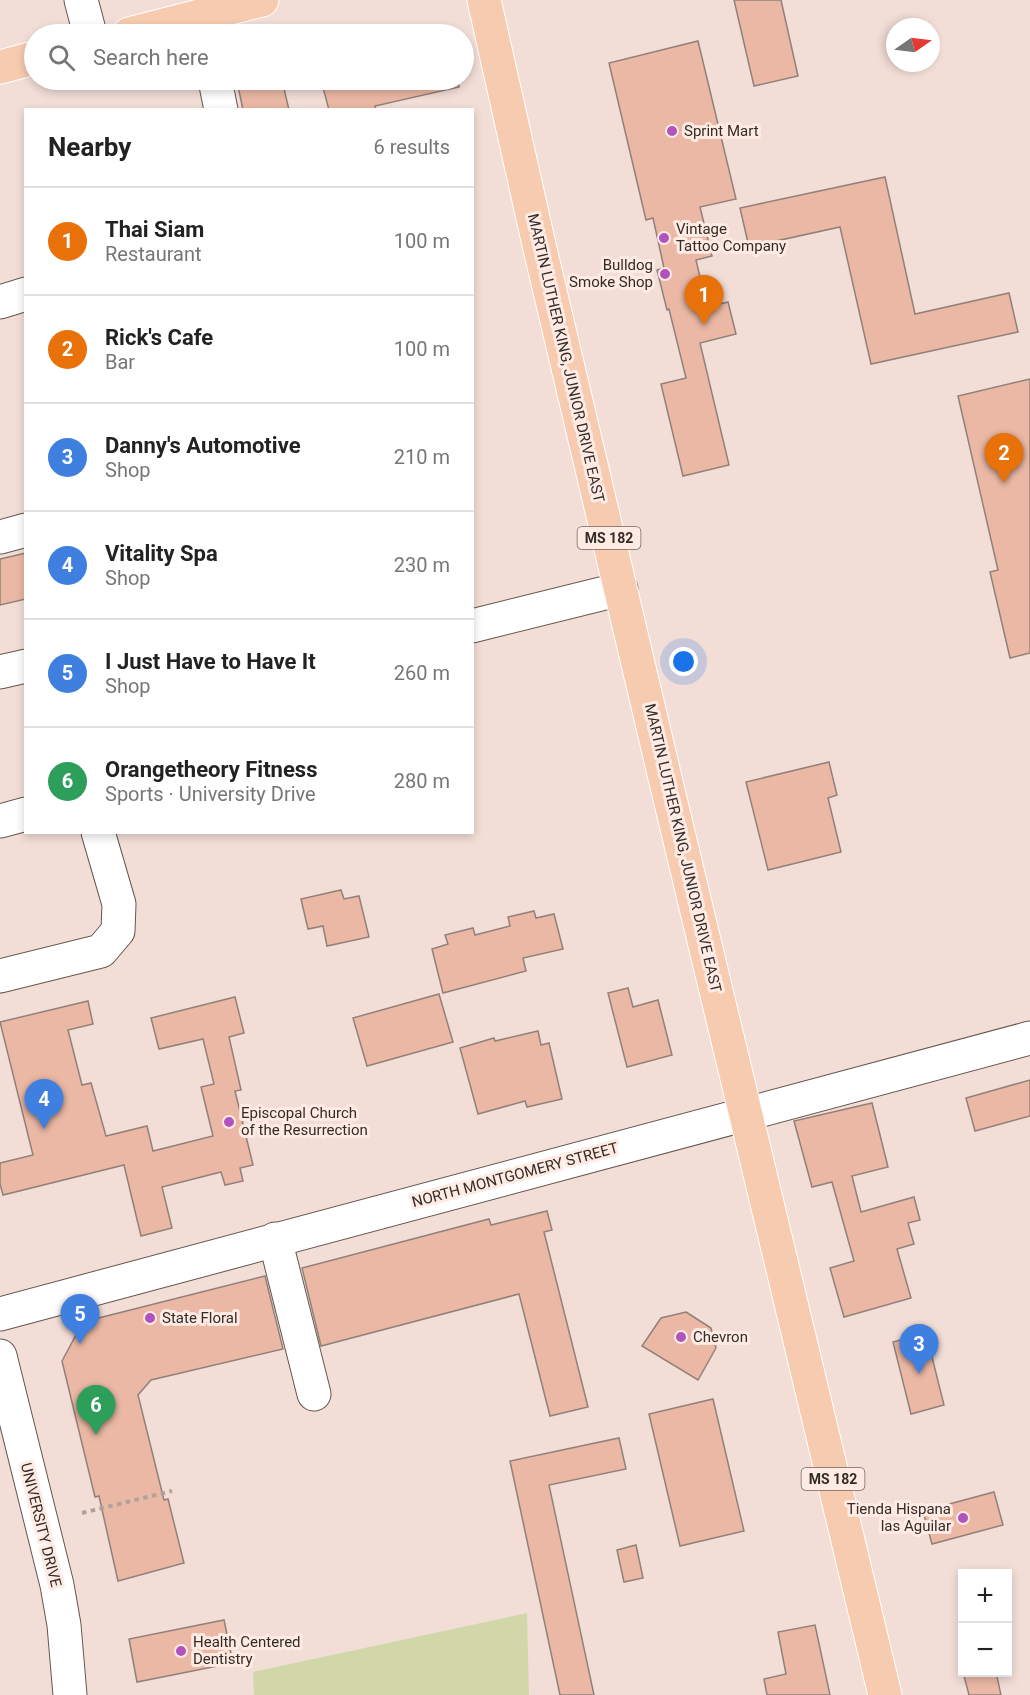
<!DOCTYPE html>
<html lang="en">
<head>
<meta charset="utf-8">
<style>
  :root { --surface:#fff; --page:#f6f6f6; --text:#222; --muted:#767676; --line:#e0e0e0; --accent:#b153bc }
  body { margin:0; font-family:Roboto,sans-serif; background:var(--page); color:var(--text) }
  .controls { position:absolute; right:18px; bottom:18px; display:grid; overflow:hidden; border-radius:0px; box-shadow:0 3px 9px #0003 }
  .controls button { width:54px; height:54px; display:grid; place-items:center; padding:0; border:0; border-bottom:2px solid var(--line); background:var(--surface); color:var(--text); font:30px sans-serif }
  .compass { position:absolute; left:886px; top:18px; width:54px; height:54px; border-radius:50%; background:var(--surface); box-shadow:0 3px 9px #0003; rotate:76deg }
  .you { position:absolute; left:684px; top:662px; width:21px; height:21px; margin:-15px; border:4px solid #fff; border-radius:50%; background:#1a73e8; box-shadow:0 0 0 9px #1a73e833 }
  .badge { display:grid; place-items:center; width:39px; height:39px; border-radius:50%; background:var(--accent); color:#fff; font-size:20px; font-weight:700 }
  .pin { position:absolute; translate:-50% -50px; filter:drop-shadow(0 2px 3px #0008) }
  .pin::after { content:''; position:absolute; top:32px; width:21px; height:18px; background:inherit; clip-path:polygon(0 0,100% 0,50% 100%) }
  .list { margin:0; padding:0; list-style:none }
  h2 { display:flex; justify-content:space-between; align-items:center; height:78px; margin:0; padding:0 24px; font-size:26px }
  h2 small { font-size:20px; font-weight:400; color:var(--muted) }
  .list li { display:grid; grid-template-columns:39px 1fr auto; gap:18px; align-items:center; box-sizing:border-box; height:108px; padding:0 24px; border-top:2px solid var(--line) }
  .list b { display:block; font-size:22px; white-space:nowrap }
  .list p { margin:0; font-size:20px; white-space:nowrap; color:var(--muted) }
  .list em { font-size:20px; font-style:normal; color:var(--muted) }
  .icon { flex:none; width:33px; height:33px; fill:none; stroke:currentColor; stroke-width:2; stroke-linecap:round; stroke-linejoin:round }
  .map { position:relative; flex:none; width:1030px; height:1695px; overflow:hidden }
  .search { position:absolute; background:var(--surface); box-shadow:0 3px 9px #0003; left:24px; top:24px; width:450px; height:66px; display:flex; align-items:center; gap:15px; box-sizing:border-box; padding:0 21px; border-radius:33px; color:var(--muted); font-size:22px }
  .panel { position:absolute; background:var(--surface); box-shadow:0 3px 9px #0003; left:24px; top:108px; width:450px; height:726px; border-radius:0px }
  .map>svg:first-child { display:block }
  .green { fill:#d2d7aa }
  .building { fill:#ebb8a5; stroke:#92807a; stroke-width:1.5 }
  .lines { fill:none; stroke-linecap:round; stroke-linejoin:round }
  .minor-casing { stroke:#665650; stroke-width:35 }
  .major-casing { stroke:#fff; stroke-width:35 }
  .path { stroke:#b0a19b; stroke-width:4; stroke-dasharray:4.5 4.5; stroke-linecap:butt }
  .minor { stroke:#fff; stroke-width:33 }
  .major { stroke:#f6cbb0; stroke-width:33 }
  .poi-dot { fill:#b153bc; stroke:#ffebe4; stroke-width:2 }
  .labels { text-anchor:middle; stroke-width:6; stroke-linejoin:round; paint-order:stroke }
  .shield { fill:#ffebe4; stroke:#706561; stroke-width:1.5 }
  .shield-label { font-size:14px; font-weight:bold; fill:#332c29 }
  .poi-label { font-size:15px; fill:#332c29; stroke:#ffebe4; text-anchor:start }
  .street-label { font-size:15px; fill:#332c29; stroke:#ffebe4 }
</style>
</head>
<body>
<div class="map">
<svg width="1030" height="1695" viewBox="0 0 1030 1695">
  <rect width="100%" height="100%" fill="#f2ded7"/>
  <!-- green -->
  <polygon class="green" points="527,1613 529,1695 254,1695 253,1672"/>
  <!-- building -->
  <g class="building">
    <polygon points="734,0 781,0 798,76 754,86"/>
    <polygon points="698,41 736,199 700,207 712,256 696,260 707,307 728,302 736,334 700,343 729,465 683,476 661,384 686,378 669,309 667,310 657,270 664,268 653,218 646,220 609,63"/>
    <polygon points="249,80 282,80 289,110 243,110 238,86 249,83"/>
    <polygon points="321,80 458,80 459,87 375,106 376,110 329,110"/>
    <polygon points="885,177 915,314 1009,293 1018,332 871,364 840,227 749,247 740,208"/>
    <polygon points="1030,379 1030,653 1010,658 990,572 998,570 958,396"/>
    <polygon points="26,553 26,599 0,605 0,559"/>
    <polygon points="829,762 837,795 828,798 841,852 768,870 746,782"/>
    <polygon points="341,890 344,899 359,896 369,937 327,946 323,926 308,929 301,899"/>
    <polygon points="534,911 536,918 554,914 563,949 523,958 526,971 443,993 432,949 448,944 445,935 473,928 475,935 510,926 508,917"/>
    <polygon points="628,988 633,1007 658,1000 672,1055 627,1067 608,993"/>
    <polygon points="439,994 453,1042 367,1066 353,1018"/>
    <polygon points="235,997 244,1033 229,1037 241,1090 235,1091 253,1165 240,1168 243,1181 225,1185 221,1172 162,1187 172,1228 141,1236 124,1165 3,1195 0,1184 0,1163 33,1155 0,1022 88,1001 93,1024 68,1030 82,1085 91,1083 106,1136 147,1126 153,1151 213,1136 201,1087 214,1084 203,1039 159,1049 151,1018"/>
    <polygon points="538,1031 541,1045 549,1043 562,1099 527,1107 525,1101 478,1114 460,1048 494,1038 495,1041"/>
    <polygon points="1030,1080 1030,1116 975,1131 966,1098"/>
    <polygon points="872,1103 888,1167 852,1176 861,1212 914,1197 920,1220 908,1223 914,1244 897,1249 911,1298 844,1317 830,1268 854,1261 832,1182 812,1187 794,1121"/>
    <polygon points="547,1211 552,1230 544,1232 588,1407 550,1416 519,1294 321,1346 302,1268 489,1219 491,1225"/>
    <polygon points="265,1276 283,1349 151,1380 138,1395 164,1500 168,1499 184,1563 118,1581 99,1496 95,1497 62,1361 83,1322"/>
    <polygon points="686,1312 711,1328 716,1348 698,1380 642,1346 661,1318"/>
    <polygon points="926,1333 944,1405 911,1414 893,1342"/>
    <polygon points="713,1399 744,1531 680,1546 649,1414"/>
    <polygon points="619,1438 626,1469 549,1485 594,1695 560,1695 510,1461"/>
    <polygon points="994,1492 1003,1525 932,1544 923,1511"/>
    <polygon points="636,1545 643,1578 624,1582 617,1550"/>
    <polygon points="224,1620 233,1663 137,1682 129,1639"/>
    <polygon points="815,1625 830,1695 767,1695 764,1679 786,1674 778,1632"/>
    <polygon points="963,1672 996,1672 1001,1695 969,1695"/>
  </g>
  <g class="lines">
    <defs>
      <g id="minor">
        <polyline points="81,0 90,34"/>
        <polyline points="215,80 221,110"/>
        <polyline points="0,302 26,294"/>
        <polyline points="0,537 26,530"/>
        <polyline points="472,626 621,589"/>
        <polyline points="0,672 26,666"/>
        <polyline points="0,821 26,814"/>
        <polyline points="0,976 101,951 118,931 119,904 98,832"/>
        <polyline points="275,1239 314,1394"/>
        <polyline points="0,1314 1030,1038"/>
        <polyline points="0,1356 57,1585 64,1625 70,1695"/>
      </g>
      <g id="major">
        <polyline points="484,0 540,249 666,782 885,1695"/>
        <polyline points="129,34 262,0"/>
        <polyline points="0,67 34,58"/>
      </g>
    </defs>
    <!-- minor casing -->
    <use href="#minor" class="minor-casing"/>
    <!-- major casing -->
    <use href="#major" class="major-casing"/>
    <!-- path -->
    <polyline class="path" points="82,1513 172,1491"/>
    <!-- minor -->
    <use href="#minor" class="minor"/>
    <!-- major -->
    <use href="#major" class="major"/>
  </g>
  <!-- markers -->
  <g class="poi-dot">
    <circle cx="672" cy="131" r="6"/>
    <circle cx="664" cy="238" r="6"/>
    <circle cx="665" cy="274" r="6"/>
    <circle cx="229" cy="1122" r="6"/>
    <circle cx="150" cy="1318" r="6"/>
    <circle cx="681" cy="1337" r="6"/>
    <circle cx="963" cy="1518" r="6"/>
    <circle cx="181" cy="1651" r="6"/>
  </g>
  <g class="labels">
    <!-- shield labels -->
    <g class="shield">
      <rect x="577.5" y="527" width="63" height="22" rx="4.5"/>
      <rect x="801.5" y="1468" width="63" height="22" rx="4.5"/>
    </g>
    <g class="shield-label">
      <text x="609" y="543">MS 182</text>
      <text x="833" y="1484">MS 182</text>
    </g>
    <!-- poi labels -->
    <g class="poi-label">
      <text x="684" y="136">Sprint Mart</text>
      <text x="676" y="234">Vintage<tspan x="676" dy="17">Tattoo Company</tspan></text>
      <text x="653" y="270" text-anchor="end">Bulldog<tspan x="653" dy="17">Smoke Shop</tspan></text>
      <text x="241" y="1118">Episcopal Church<tspan x="241" dy="17">of the Resurrection</tspan></text>
      <text x="162" y="1323">State Floral</text>
      <text x="693" y="1342">Chevron</text>
      <text x="951" y="1514" text-anchor="end">Tienda Hispana<tspan x="951" dy="17">las Aguilar</tspan></text>
      <text x="193" y="1647">Health Centered<tspan x="193" dy="17">Dentistry</tspan></text>
    </g>
    <!-- street labels -->
    <g class="street-label">
      <text transform="translate(566 358) rotate(77)" y="5">MARTIN LUTHER KING, JUNIOR DRIVE EAST</text>
      <text transform="translate(683 848) rotate(77)" y="5">MARTIN LUTHER KING, JUNIOR DRIVE EAST</text>
      <text transform="translate(515 1175) rotate(-15)" y="5">NORTH MONTGOMERY STREET</text>
      <text transform="translate(41 1525) rotate(76)" y="5">UNIVERSITY DRIVE</text>
    </g>
  </g>
</svg>
<div class="controls">
<button>+</button>
<button>−</button>
</div>
<svg class="compass" viewBox="-18 -18 36 36"><path d="M0-13l5 13h-10z" fill="#e53935"/><path d="M0 13l5-13h-10z" fill="#767676"/></svg>
<div class="you"></div>
<div class="pin badge" style="left:704px;top:325px;background:#e8710a">1</div>
<div class="pin badge" style="left:1004px;top:483px;background:#e8710a">2</div>
<div class="pin badge" style="left:919px;top:1374px;background:#3f7fe0">3</div>
<div class="pin badge" style="left:44px;top:1129px;background:#3f7fe0">4</div>
<div class="pin badge" style="left:80px;top:1344px;background:#3f7fe0">5</div>
<div class="pin badge" style="left:96px;top:1435px;background:#2e9e5b">6</div>
<div class="search"><svg class="icon" aria-label="search" viewBox="0 0 24 24"><circle cx="10" cy="10" r="6"/><path d="M15 15l6 6"/></svg>Search here</div>
<section class="panel">
<h2>Nearby<small>6 results</small></h2>
<ul class="list">
<li><span class="badge" style="background:#e8710a">1</span><div><b>Thai Siam</b><p>Restaurant</p></div><em>100 m</em></li>
<li><span class="badge" style="background:#e8710a">2</span><div><b>Rick's Cafe</b><p>Bar</p></div><em>100 m</em></li>
<li><span class="badge" style="background:#3f7fe0">3</span><div><b>Danny's Automotive</b><p>Shop</p></div><em>210 m</em></li>
<li><span class="badge" style="background:#3f7fe0">4</span><div><b>Vitality Spa</b><p>Shop</p></div><em>230 m</em></li>
<li><span class="badge" style="background:#3f7fe0">5</span><div><b>I Just Have to Have It</b><p>Shop</p></div><em>260 m</em></li>
<li><span class="badge" style="background:#2e9e5b">6</span><div><b>Orangetheory Fitness</b><p>Sports · University Drive</p></div><em>280 m</em></li>
</ul>
</section>
</div>
</body>
</html>
